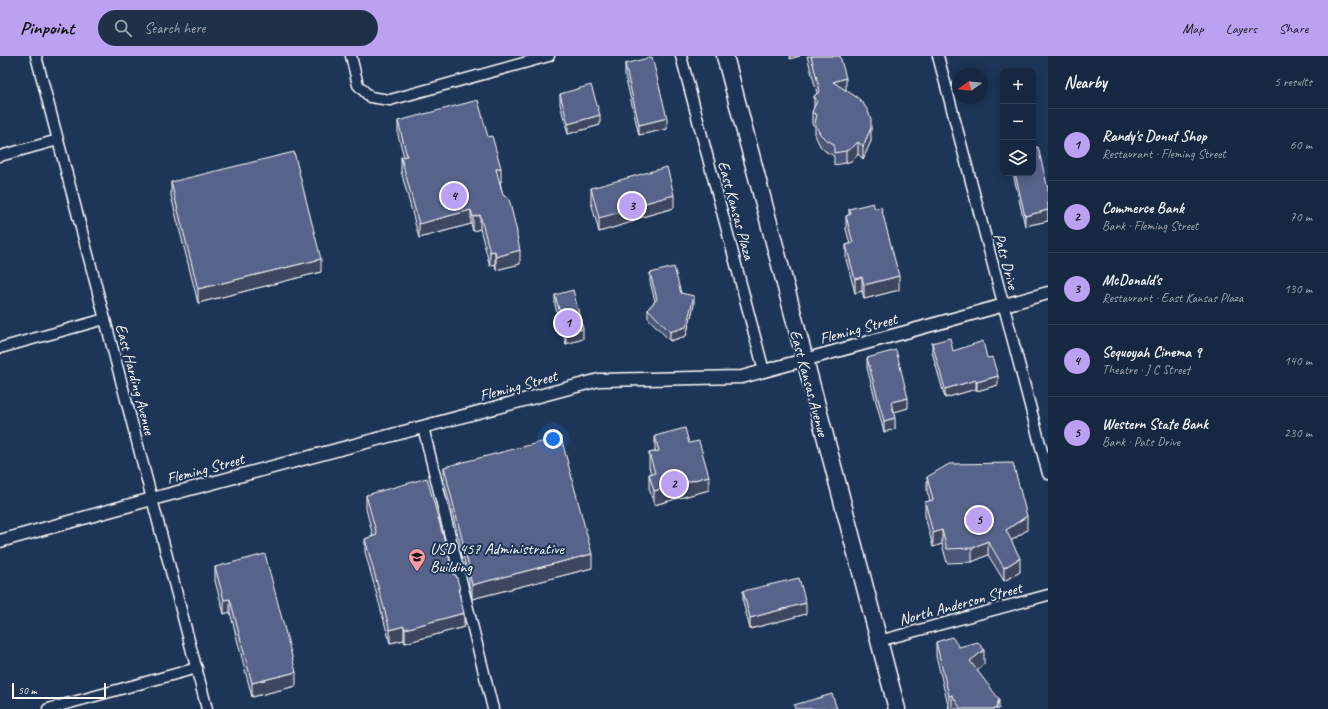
<!DOCTYPE html>
<html lang="en">
<head>
<meta charset="utf-8">
<style>
  :root { --surface:#162841; --page:#1f3048; --text:#f1f3f6; --muted:#9ea6b1; --line:#35445a; --accent:#bca0f2 }
  body { margin:0; font-family:Caveat,sans-serif; background:var(--page); color:var(--text) }
  .controls { position:absolute; right:12px; top:12px; display:grid; overflow:hidden; border-radius:8px; box-shadow:0 2px 10px #0003 }
  .controls button { width:36px; height:36px; display:grid; place-items:center; padding:0; border:0; border-bottom:1px solid var(--line); background:var(--surface); color:var(--text); font:20px sans-serif }
  .compass { position:absolute; left:952px; top:12px; width:36px; height:36px; border-radius:50%; background:var(--surface); box-shadow:0 2px 10px #0003; rotate:255deg }
  .scale { position:absolute; left:12px; bottom:10px; width:94px; box-sizing:border-box; padding-left:4px; border:2px solid #fff; border-top:0; font-size:11px; line-height:14px; white-space:nowrap; color:#fff; -webkit-text-stroke:3px #1d3557; paint-order:stroke }
  .you { position:absolute; left:553px; top:383px; width:14px; height:14px; margin:-10px; border:3px solid #fff; border-radius:50%; background:#1a73e8; box-shadow:0 0 0 6px #1a73e833 }
  .badge { display:grid; place-items:center; width:26px; height:26px; border-radius:50%; background:var(--accent); color:#111; font-size:13px; font-weight:700 }
  .pin { position:absolute; translate:-50% -50%; border:2px solid #fff; box-shadow:0 1px 4px #0006 }
  .list { margin:0; padding:0; list-style:none }
  h2 { display:flex; justify-content:space-between; align-items:center; height:52px; margin:0; padding:0 16px; font-size:17px }
  h2 small { font-size:13px; font-weight:400; color:var(--muted) }
  .list li { display:grid; grid-template-columns:26px 1fr auto; gap:12px; align-items:center; box-sizing:border-box; height:72px; padding:0 16px; border-top:1px solid var(--line) }
  .list b { display:block; font-size:15px; white-space:nowrap }
  .list p { margin:0; font-size:13px; white-space:nowrap; color:var(--muted) }
  .list em { font-size:13px; font-style:normal; color:var(--muted) }
  .icon { flex:none; width:22px; height:22px; fill:none; stroke:currentColor; stroke-width:2; stroke-linecap:round; stroke-linejoin:round }
  .map { position:relative; flex:none; width:1048px; height:653px; overflow:hidden }
  header { display:flex; align-items:center; gap:24px; box-sizing:border-box; height:56px; padding:0 20px; background:var(--accent); color:#111 }
  header strong { font-size:19px }
  nav { display:flex; gap:22px; margin-inline-start:auto; font-size:14px }
  .search { width:280px; height:36px; background:var(--page); display:flex; align-items:center; gap:10px; box-sizing:border-box; padding:0 14px; border-radius:22px; color:var(--muted); font-size:15px }
  main { display:flex }
  aside { flex:1; background:var(--surface) }
  .map>svg:first-child { display:block }
  .lines { fill:none; stroke-linecap:round; stroke-linejoin:round }
  .minor-casing { stroke:#fff; stroke-width:13 }
  .tertiary-casing { stroke:#fff; stroke-width:15 }
  .primary-casing { stroke:#fff; stroke-width:19 }
  .minor { stroke:#1d3557; stroke-width:10 }
  .tertiary { stroke:#1d3557; stroke-width:12 }
  .primary { stroke:#1d3557; stroke-width:16 }
  .wall { fill:#4c5678; stroke:#fff }
  .shaded-wall { fill:#3e4661; stroke:#fff }
  .building { fill:#58648b; stroke:#fff }
  .labels { text-anchor:middle; stroke-width:4; stroke-linejoin:round; paint-order:stroke }
  .street-label { font-size:16px; fill:#fff; stroke:#1d3557 }
  .poi-label { font-size:16px; fill:#fff; stroke:#1d3557; text-anchor:start }
</style>
</head>
<body>
<header>
<strong>Pinpoint</strong>
<div class="search"><svg class="icon" aria-label="search" viewBox="0 0 24 24"><circle cx="10" cy="10" r="6"/><path d="M15 15l6 6"/></svg>Search here</div>
<nav><a>Map</a><a>Layers</a><a>Share</a></nav>
</header>
<main>
<div class="map">
<svg width="1048" height="653" viewBox="0 0 1048 653">
  <rect width="100%" height="100%" fill="#1d3557"/>
  <filter id="ink" filterUnits="userSpaceOnUse"><feTurbulence type="fractalNoise" baseFrequency=".025" numOctaves="2"/><feDisplacementMap in="SourceGraphic" scale="8" xChannelSelector="R" yChannelSelector="G"/><feConvolveMatrix kernelMatrix="1 2 1 2 8 2 1 2 1" color-interpolation-filters="sRGB"/></filter>
  <g filter="url(#ink)">
    <g class="lines">
      <defs>
        <g id="minor">
          <polyline points="36,0 207,653"/>
          <polyline points="351,0 358,29 370,41 390,44 549,0"/>
          <polyline points="681,0 764,315"/>
          <polyline points="938,0 1048,418"/>
          <polyline points="0,100 58,84"/>
          <polyline points="0,292 105,263"/>
          <polyline points="423,371 493,653"/>
          <polyline points="879,585 1048,539"/>
          <polyline points="48,653 197,612"/>
        </g>
        <polyline id="tertiary" points="0,485 152,443 599,324 742,321 1048,237"/>
        <polyline id="primary" points="725,0 897,653"/>
      </defs>
      <!-- minor casing -->
      <use href="#minor" class="minor-casing"/>
      <!-- tertiary casing -->
      <use href="#tertiary" class="tertiary-casing"/>
      <!-- primary casing -->
      <use href="#primary" class="primary-casing"/>
      <!-- minor -->
      <use href="#minor" class="minor"/>
      <!-- tertiary -->
      <use href="#tertiary" class="tertiary"/>
      <!-- primary -->
      <use href="#primary" class="primary"/>
    </g>
    <!-- wall -->
    <g class="wall">
      <polygon points="807,0 840,0 846,34 871,85 863,103 858,98 853,104 846,107 834,109 834,100 825,95 820,90 815,79 815,70 812,68 812,56 814,52 814,40 817,37"/>
      <polygon points="625,8 667,73 639,79 625,19"/>
      <polygon points="560,38 600,69 568,78 560,48"/>
      <polygon points="398,65 488,81 501,126 500,126 503,139 517,184 520,208 496,214 495,208 490,210 480,173 473,175 471,168 419,182 401,115 401,101 404,101 398,79"/>
      <polygon points="1013,117 1033,117 1048,133 1048,165 1025,170"/>
      <polygon points="171,126 321,216 198,247 171,140"/>
      <polygon points="591,132 674,152 635,163 635,165 599,176 591,146"/>
      <polygon points="849,153 899,234 864,243 862,235 855,237 846,203 846,189 850,188 846,173 846,160 849,159"/>
      <polygon points="650,217 681,237 694,249 686,280 670,285 648,262 648,253 655,245 650,226"/>
      <polygon points="555,239 583,283 566,288 555,249"/>
      <polygon points="932,287 953,295 987,302 998,329 977,335 976,333 945,342 932,296"/>
      <polygon points="867,302 908,352 894,356 895,373 884,376 867,312"/>
      <polygon points="655,380 689,387 709,434 654,449 649,432 649,418 651,418 649,411 649,397 655,396"/>
      <polygon points="444,411 592,512 472,543 469,529 469,523 444,424"/>
      <polygon points="927,421 1027,474 1011,485 1020,516 1004,525 988,499 972,506 947,507 942,488 933,491 925,460 925,446 930,445 927,435"/>
      <polygon points="366,439 460,541 464,571 405,587 404,584 390,587 365,496 365,483 373,480 366,453"/>
      <polygon points="215,511 296,630 252,641 230,556 224,558 215,525"/>
      <polygon points="743,535 806,558 750,573 743,546"/>
      <polygon points="936,586 959,591 984,608 977,614 999,653 949,653 936,600"/>
    </g>
    <!-- shaded-wall -->
    <g class="shaded-wall">
      <polygon points="790,0 800,0 790,3"/>
      <polygon points="846,22 846,35 833,26"/>
      <polygon points="600,59 600,69 568,78 568,68"/>
      <polygon points="667,62 667,73 639,79 639,69"/>
      <polygon points="871,72 871,85 863,103 863,90"/>
      <polygon points="858,86 858,98 853,104 846,107 846,95"/>
      <polygon points="501,112 501,126 496,127 496,113"/>
      <polygon points="674,139 674,152 635,163 635,165 599,176 599,162 634,150"/>
      <polygon points="471,154 471,168 419,182 419,168"/>
      <polygon points="1048,154 1048,165 1025,170 1025,160"/>
      <polygon points="480,159 480,173 473,175 473,161"/>
      <polygon points="520,194 520,208 496,214 496,201"/>
      <polygon points="495,195 495,208 490,210 490,196"/>
      <polygon points="321,203 321,216 198,247 198,233"/>
      <polygon points="899,220 899,234 864,243 864,229"/>
      <polygon points="862,221 862,235 855,237 855,223"/>
      <polygon points="694,240 694,249 686,280 670,285 670,276"/>
      <polygon points="583,273 583,283 566,288 566,278"/>
      <polygon points="998,320 998,329 977,335 977,326"/>
      <polygon points="976,324 976,333 945,342 945,333"/>
      <polygon points="908,342 908,352 891,357 891,346"/>
      <polygon points="895,362 895,373 884,376 884,365"/>
      <polygon points="709,420 709,434 654,449 654,435"/>
      <polygon points="1027,460 1027,474 1006,488 1006,474"/>
      <polygon points="942,474 942,488 933,491 933,477"/>
      <polygon points="988,485 988,499 972,506 972,492"/>
      <polygon points="592,498 592,512 472,543 472,529"/>
      <polygon points="1020,502 1020,516 1004,525 1004,512"/>
      <polygon points="458,533 460,533 460,546"/>
      <polygon points="230,543 230,556 224,558 224,544"/>
      <polygon points="806,547 806,558 750,573 750,562"/>
      <polygon points="464,557 464,571 405,587 405,573"/>
      <polygon points="404,570 404,584 390,587 390,574"/>
      <polygon points="984,594 984,608 970,619 970,605"/>
      <polygon points="296,616 296,630 252,641 252,627"/>
      <polygon points="952,639 952,653 949,653 949,640"/>
      <polygon points="999,643 999,653 996,653"/>
    </g>
    <!-- building -->
    <g class="building">
      <polygon points="811,0 840,0 846,22 833,26 858,42 863,47 868,55 871,63 871,72 863,90 858,86 853,91 846,95 834,97 834,88 825,83 820,78 815,67 817,59 812,56 817,45 814,40 820,35"/>
      <polygon points="652,1 667,62 639,69 625,8"/>
      <polygon points="591,29 600,59 568,68 560,38"/>
      <polygon points="478,44 488,81 492,80 501,112 496,113 503,139 509,143 517,176 517,180 520,194 496,201 495,195 490,196 480,159 473,161 471,154 419,168 401,101 407,100 398,65"/>
      <polygon points="1038,91 1048,133 1048,154 1025,160 1015,117 1033,117 1033,92"/>
      <polygon points="294,96 321,203 198,233 171,126"/>
      <polygon points="667,111 674,139 634,150 635,152 599,162 591,132"/>
      <polygon points="873,147 875,153 881,151 899,220 864,229 862,221 855,223 846,189 853,187 846,160 851,158 849,153"/>
      <polygon points="674,211 681,237 694,240 686,271 670,276 648,253 657,243 650,217"/>
      <polygon points="573,234 583,273 566,278 555,239"/>
      <polygon points="950,282 953,295 983,285 987,302 992,301 998,320 977,326 976,324 945,333 932,287"/>
      <polygon points="896,294 908,342 891,346 895,362 884,365 867,302"/>
      <polygon points="685,372 689,387 699,385 709,420 654,435 649,418 655,417 649,397 659,395 655,380"/>
      <polygon points="561,381 592,498 472,529 469,515 470,515 444,411"/>
      <polygon points="1013,407 1027,460 1006,474 1020,502 1004,512 988,485 972,492 947,493 942,474 933,477 925,446 933,444 927,421 949,408"/>
      <polygon points="427,422 454,519 456,519 460,533 458,533 464,557 405,573 404,570 390,574 365,483 377,479 366,439"/>
      <polygon points="265,498 296,616 252,627 230,543 224,544 215,511"/>
      <polygon points="799,522 806,547 750,562 743,535"/>
      <polygon points="952,581 959,591 978,586 984,594 970,605 999,643 996,653 961,653 952,639 949,640 936,586"/>
      <polygon points="832,638 837,653 795,653 794,649"/>
    </g>
  </g>
  <!-- icons -->
  <defs>
    <symbol id="school-pin" viewBox="-11 -11 22 30"><path d="M0 17L-7.5 6A9.5 9.5 0 1 1 7.5 6Z" fill="#ff9aa2" stroke="#1d3557"/><path d="M0-5L7-2L0 1L-7-2ZM-4 1L0 2.5L4 1V4Q0 6-4 4Z" fill="#111"/></symbol>
  </defs>
  <g fill-rule="evenodd">
    <use href="#school-pin" x="407" y="491" width="20" height="27"/>
  </g>
  <g class="labels">
    <!-- street labels -->
    <g class="street-label">
      <text transform="translate(737 154) rotate(75)" y="6">East Kansas Plaza</text>
      <text transform="translate(1007 205) rotate(75)" y="6">Pats Drive</text>
      <text transform="translate(858 272) rotate(-15)" y="6">Fleming Street</text>
      <text transform="translate(136 323) rotate(75)" y="6">East Harding Avenue</text>
      <text transform="translate(810 327) rotate(75)" y="6">East Kansas Avenue</text>
      <text transform="translate(518 329) rotate(-15)" y="6">Fleming Street</text>
      <text transform="translate(205 412) rotate(-15)" y="6">Fleming Street</text>
      <text transform="translate(960 547) rotate(-15)" y="6">North Anderson Street</text>
    </g>
    <!-- poi labels -->
    <g class="poi-label">
      <text x="430" y="498">USD 457 Administrative<tspan x="430" dy="18">Building</tspan></text>
    </g>
  </g>
</svg>
<div class="controls">
<button>+</button>
<button>−</button>
<button><svg class="icon" aria-label="layers" viewBox="0 0 24 24"><path d="M12 4l9 5-9 5-9-5zM3 14l9 5 9-5"/></svg></button>
</div>
<svg class="compass" viewBox="-18 -18 36 36"><path d="M0-13l5 13h-10z" fill="#e53935"/><path d="M0 13l5-13h-10z" fill="#9ea6b1"/></svg>
<div class="scale">50 m</div>
<div class="you"></div>
<div class="pin badge" style="left:568px;top:267px">1</div>
<div class="pin badge" style="left:674px;top:428px">2</div>
<div class="pin badge" style="left:632px;top:150px">3</div>
<div class="pin badge" style="left:454px;top:140px">4</div>
<div class="pin badge" style="left:979px;top:464px">5</div>
</div>
<aside>
<h2>Nearby<small>5 results</small></h2>
<ul class="list">
<li><span class="badge">1</span><div><b>Randy's Donut Shop</b><p>Restaurant · Fleming Street</p></div><em>60 m</em></li>
<li><span class="badge">2</span><div><b>Commerce Bank</b><p>Bank · Fleming Street</p></div><em>70 m</em></li>
<li><span class="badge">3</span><div><b>McDonald's</b><p>Restaurant · East Kansas Plaza</p></div><em>130 m</em></li>
<li><span class="badge">4</span><div><b>Sequoyah Cinema 9</b><p>Theatre · J C Street</p></div><em>140 m</em></li>
<li><span class="badge">5</span><div><b>Western State Bank</b><p>Bank · Pats Drive</p></div><em>230 m</em></li>
</ul>
</aside>
</main>
</body>
</html>
